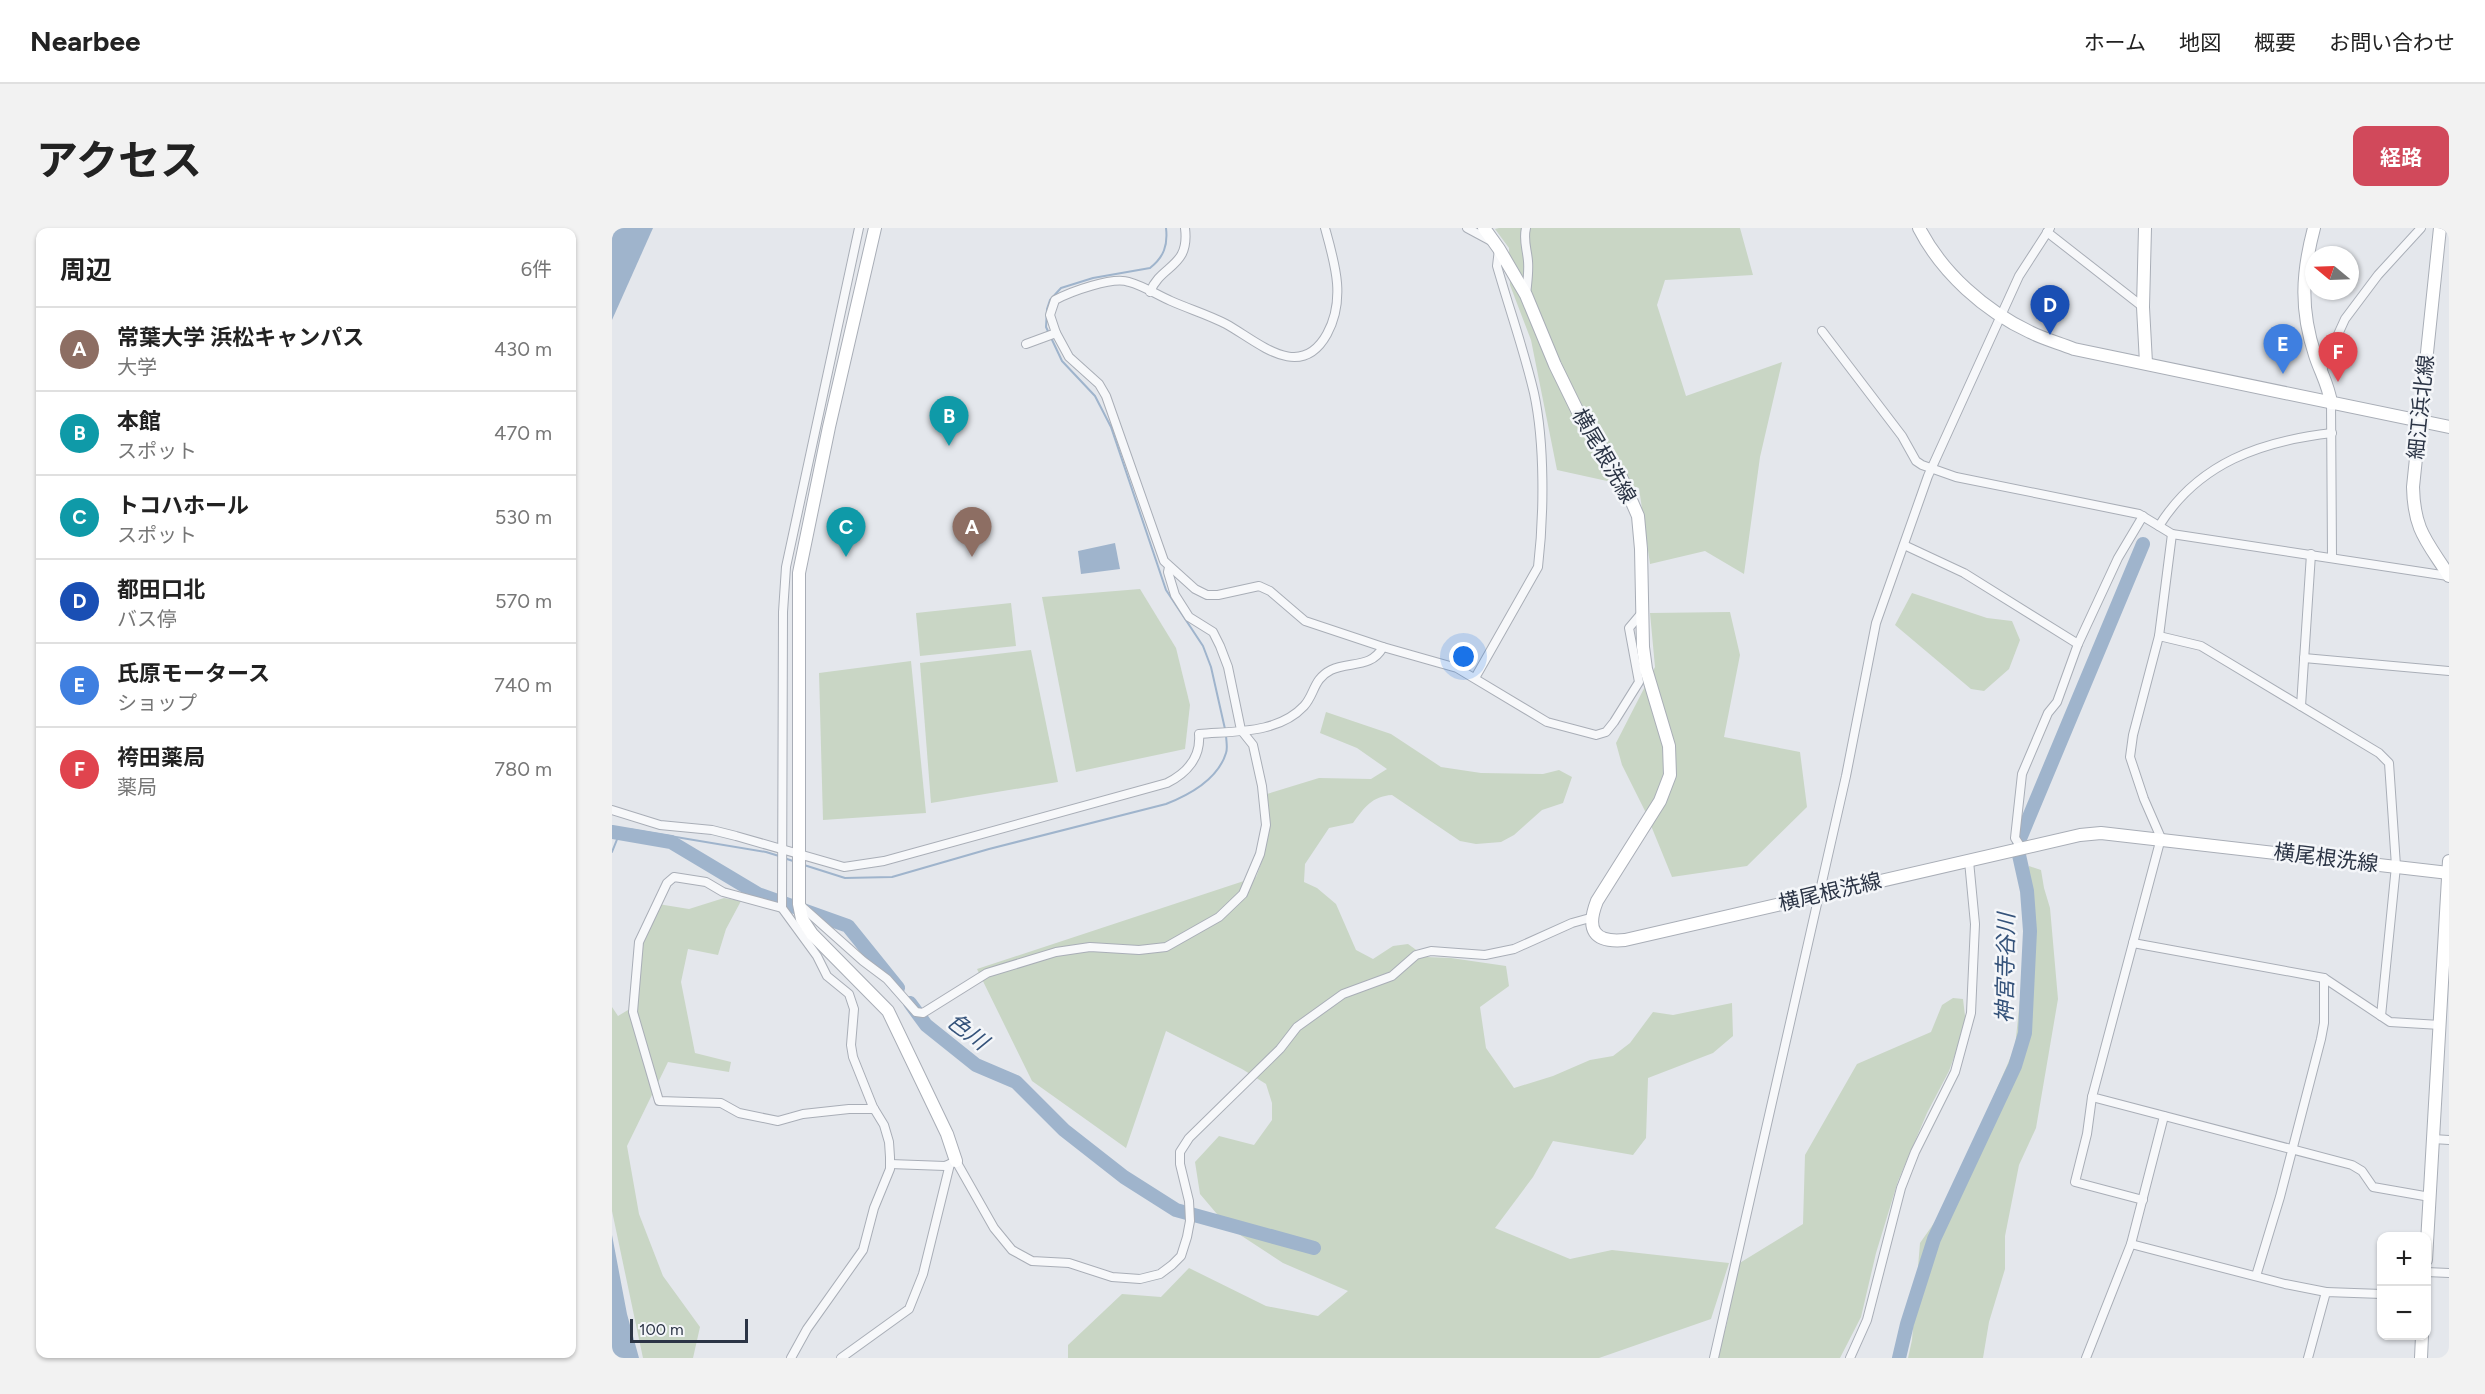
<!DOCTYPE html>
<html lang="ja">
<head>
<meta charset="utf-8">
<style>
  :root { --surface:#fff; --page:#f2f2f2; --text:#222; --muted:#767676; --line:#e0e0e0; --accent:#d1495b }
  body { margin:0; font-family:Figtree,"Noto Sans JP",sans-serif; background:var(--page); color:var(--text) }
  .controls { position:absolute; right:18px; bottom:18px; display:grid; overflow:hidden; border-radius:12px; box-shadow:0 2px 4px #0004 }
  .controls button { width:54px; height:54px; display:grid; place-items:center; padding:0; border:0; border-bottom:2px solid var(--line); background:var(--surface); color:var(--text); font:30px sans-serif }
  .compass { position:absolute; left:1693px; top:18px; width:54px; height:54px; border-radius:50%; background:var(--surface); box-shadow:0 2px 4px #0004; rotate:289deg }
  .scale { position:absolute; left:18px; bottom:15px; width:118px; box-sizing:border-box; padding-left:6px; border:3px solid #2b3445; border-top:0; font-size:16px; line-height:21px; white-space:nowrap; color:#2b3445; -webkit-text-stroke:4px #f4f6f9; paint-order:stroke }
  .you { position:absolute; left:852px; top:429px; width:21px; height:21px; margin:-15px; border:4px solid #fff; border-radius:50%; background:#1a73e8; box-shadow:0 0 0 9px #1a73e833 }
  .badge { display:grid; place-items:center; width:39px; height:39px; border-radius:50%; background:var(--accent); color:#fff; font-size:20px; font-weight:700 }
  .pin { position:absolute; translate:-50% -50px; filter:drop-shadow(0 2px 3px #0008) }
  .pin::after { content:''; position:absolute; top:32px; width:21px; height:18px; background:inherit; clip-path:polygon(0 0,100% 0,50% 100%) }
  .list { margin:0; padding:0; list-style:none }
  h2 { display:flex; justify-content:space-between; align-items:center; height:78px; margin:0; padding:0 24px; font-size:26px }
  h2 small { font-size:20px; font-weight:400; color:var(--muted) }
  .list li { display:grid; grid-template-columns:39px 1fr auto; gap:18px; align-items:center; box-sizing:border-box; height:84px; padding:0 24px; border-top:2px solid var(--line) }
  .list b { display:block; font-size:22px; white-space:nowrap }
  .list p { margin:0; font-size:20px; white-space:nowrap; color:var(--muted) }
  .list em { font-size:20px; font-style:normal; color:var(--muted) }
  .map { position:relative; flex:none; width:1837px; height:1130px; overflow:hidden; border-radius:12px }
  header { display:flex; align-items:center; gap:36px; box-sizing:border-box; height:84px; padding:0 30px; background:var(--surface); border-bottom:2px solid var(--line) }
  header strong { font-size:28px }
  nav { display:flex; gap:33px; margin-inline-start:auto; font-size:21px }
  .intro { display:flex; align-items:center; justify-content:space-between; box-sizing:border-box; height:144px; padding:0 36px }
  h1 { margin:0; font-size:42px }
  .button { padding:15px 27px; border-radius:12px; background:var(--accent); color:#fff; font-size:21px; font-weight:700 }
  main { display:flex; gap:36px; padding:0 36px }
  aside { flex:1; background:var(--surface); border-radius:12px; box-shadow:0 2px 4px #0004 }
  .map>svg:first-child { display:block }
  .green { fill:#c9d6c5 }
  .water { fill:#9fb4cc }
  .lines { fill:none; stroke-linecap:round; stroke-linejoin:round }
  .stream { stroke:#9fb4cc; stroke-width:2 }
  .river { stroke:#9fb4cc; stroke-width:14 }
  .street-casing { stroke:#a9aeb7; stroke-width:10 }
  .secondary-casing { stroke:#a9aeb7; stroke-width:14 }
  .street { stroke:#f7f8fa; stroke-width:8 }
  .secondary { stroke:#fff; stroke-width:12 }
  .labels { text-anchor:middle; stroke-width:5; stroke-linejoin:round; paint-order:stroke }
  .street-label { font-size:21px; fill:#2b3445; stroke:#f4f6f9 }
  .water-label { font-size:22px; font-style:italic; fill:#34527a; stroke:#f4f6f9 }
</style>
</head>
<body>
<header>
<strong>Nearbee</strong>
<nav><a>ホーム</a><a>地図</a><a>概要</a><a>お問い合わせ</a></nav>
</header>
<div class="intro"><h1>アクセス</h1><a class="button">経路</a></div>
<main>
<aside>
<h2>周辺<small>6件</small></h2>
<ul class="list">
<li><span class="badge" style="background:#8d6e63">A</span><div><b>常葉大学 浜松キャンパス</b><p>大学</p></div><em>430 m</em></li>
<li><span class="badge" style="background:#0f9aa8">B</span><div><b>本館</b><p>スポット</p></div><em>470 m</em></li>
<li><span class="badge" style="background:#0f9aa8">C</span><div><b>トコハホール</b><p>スポット</p></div><em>530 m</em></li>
<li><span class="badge" style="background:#1a4fb4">D</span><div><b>都田口北</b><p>バス停</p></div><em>570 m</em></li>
<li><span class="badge" style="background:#3f7fe0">E</span><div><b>氏原モータース</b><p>ショップ</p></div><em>740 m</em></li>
<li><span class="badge" style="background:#e0444e">F</span><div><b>袴田薬局</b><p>薬局</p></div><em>780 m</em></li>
</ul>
</aside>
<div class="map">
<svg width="1837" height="1130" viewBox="0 0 1837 1130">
  <rect width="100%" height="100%" fill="#e4e7ec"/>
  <!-- green -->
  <g class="green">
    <polygon points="887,0 1128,0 1141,47 1053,52 1045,77 1074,168 1170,134 1148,229 1132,346 1093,323 1038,336 1027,260 945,242 919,112 898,57 897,20 883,1"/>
    <polygon points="528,361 564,420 578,477 573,521 464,544 430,369"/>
    <polygon points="1300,365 1375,390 1400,393 1408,412 1397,441 1372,463 1359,461 1283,397"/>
    <polygon points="399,375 404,418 308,428 304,385"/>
    <polygon points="1118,384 1128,427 1112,509 1188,524 1195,579 1135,638 1060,649 1033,583 1010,537 1004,515 1043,439 1038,385"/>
    <polygon points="419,422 446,554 319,575 308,435"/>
    <polygon points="299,433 314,585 211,592 207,445"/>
    <path d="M 714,484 L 779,506 L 829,539 L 869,545 L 931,546 L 947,542 L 960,549 L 951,575 L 930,582 L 902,607 L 889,614 L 864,616 L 848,613 L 780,567 C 760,568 752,580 741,595 L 717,600 L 693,636 L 692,654 L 705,660 L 724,676 L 744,722 L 761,731 L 781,718 L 796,716 L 814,729 L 839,730 L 894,738 L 897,758 L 868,779 L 874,820 L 902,860 L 941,848 L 978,832 L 1001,828 L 1018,815 L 1041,784 L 1061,787 L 1120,775 L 1121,808 L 1101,825 L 1036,850 L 1034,910 L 1021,927 L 941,913 L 921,949 L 883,1000 L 958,1031 L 1000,1022 L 1117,1035 L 1099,1091 L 987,1130 L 456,1130 L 456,1117 L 510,1066 L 549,1069 L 577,1040 L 654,1078 L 706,1088 L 736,1063 L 671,1035 L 616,999 L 588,966 L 583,934 L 607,908 L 642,917 L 660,892 L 660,875 L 654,856 L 630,841 L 554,803 L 514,920 L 420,853 L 365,741 L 644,649 C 656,620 660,597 655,566 L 707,550 L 759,551 L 775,541 L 745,520 L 708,505 Z"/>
    <polygon points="1417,638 1429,642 1432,660 1438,680 1446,771 1424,900 1407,937 1393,1008 1393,1041 1377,1094 1371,1130 1296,1130 1300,1112 1308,1015 1334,978 1403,819 1412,733"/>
    <polygon points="112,670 129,673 114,701 106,727 76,721 69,754 83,825 119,834 117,844 56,834 15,918 27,986 51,1048 88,1099 81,1130 31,1130 0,983 0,779 6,788 21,779 28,711 46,676 77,681"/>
    <polygon points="1341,770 1351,771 1354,796 1337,843 1315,885 1286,953 1264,1025 1249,1089 1228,1130 1105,1130 1115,1095 1126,1036 1191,996 1193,927 1245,836 1319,804 1330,777"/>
  </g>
  <!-- water -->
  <g class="water">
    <polygon points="0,0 41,0 0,92"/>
    <polygon points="503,315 508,341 469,346 466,323"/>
    <polygon points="0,1007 15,1086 27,1130 0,1130"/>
  </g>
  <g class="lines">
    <!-- stream -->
    <g class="stream">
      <path d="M 554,0 C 556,17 552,29 538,40 L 481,50 L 449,60 L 438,72 L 435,81 L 434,99 L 450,133 L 483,168 L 499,199 L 554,362 L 591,418 L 599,439 L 613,501"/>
      <polyline points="0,624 8,604 16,601 154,624 167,628"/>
      <polyline points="172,630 184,634"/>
      <path d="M 192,637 L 233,650 L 280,649 L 377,621 L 554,576 C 577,567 606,551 614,525 C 616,520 614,513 614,506"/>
    </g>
    <!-- river -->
    <g class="river">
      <polyline points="0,604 59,614 146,666 236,698 286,760"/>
      <polyline points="298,775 314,797 364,837 404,854 452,902 512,949 564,982 702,1020"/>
      <polyline points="1287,1130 1295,1096 1322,1011 1403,838 1413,805 1418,703 1415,663 1407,627 1407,613 1531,316"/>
    </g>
    <defs>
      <g id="street">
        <polyline points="855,0 881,14"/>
        <path d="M 914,0 C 911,12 915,21 916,33 C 917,45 915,56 914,67"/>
        <polyline points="1435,4 1531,79"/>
        <path d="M 538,64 C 549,36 578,40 573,0"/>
        <polyline points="1210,103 1290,208 1304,233 1310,237 1344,249 1527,286 1560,306 1836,348"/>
        <polyline points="444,105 457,129 487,156 494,168 552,333 583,361 595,367 606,367 647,358 658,363 693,393 771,419"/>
        <path d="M 414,116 L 444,105 L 438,87 L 443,72 C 458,64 501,48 517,54 C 532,58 545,67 559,73 C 577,81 597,87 614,96 C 645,113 688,155 715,106 C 734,71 723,36 713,0"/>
        <polyline points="1709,144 1733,91 1766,47 1809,0"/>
        <polyline points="1719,175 1720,329"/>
        <path d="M 1547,298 C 1586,235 1649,213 1720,205"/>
        <polyline points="1560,306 1547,408 1521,507 1518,529 1532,571 1549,610 1480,869 1740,937 1750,943 1761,959 1818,969"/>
        <polyline points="1292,317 1352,345 1466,416"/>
        <polyline points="1547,408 1589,418 1767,525 1777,535 1784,638 1769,788"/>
        <polyline points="1692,430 1837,443"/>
        <path d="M 863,450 L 926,339 C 932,288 933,216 922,165 C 912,122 897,80 885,38 L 887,21"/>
        <polyline points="1689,478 1699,326"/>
        <path d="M 0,582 L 48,597 L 100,602 L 124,608 L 232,639 L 272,633 L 555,555 C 575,545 589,529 587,506 C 622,503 666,506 692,478 C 703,466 701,451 719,442 C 737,433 759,441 771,419 L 845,440 L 935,494 L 984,507 L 994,504 L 1002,494 L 1027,454 L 1017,400 L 1028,387"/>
        <polyline points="1410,621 1403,610 1410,546 1436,485 1445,474 1466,416 1506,330 1531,288"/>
        <polyline points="187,676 251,733 275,751 304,784 311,785 375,745 444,724 478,719 527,722 554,719 607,689 631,666 648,626 654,597 650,558 641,517 629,502 616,439 608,418 601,404 577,389 563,367 556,344 557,339"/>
        <polyline points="170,680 111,664 94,654 62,649 55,655 27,714 21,784 47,873 109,875 127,885 166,893 191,886 237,881 262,881"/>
        <polyline points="1521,715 1712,750 1778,794 1828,797"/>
        <polyline points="1480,869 1475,906 1463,954 1531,972"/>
        <polyline points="1821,911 1837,912"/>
        <polyline points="278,936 333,938 338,936"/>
        <polyline points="1519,1016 1673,1056 1714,1064"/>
        <polyline points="1814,1044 1837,1045"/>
        <polyline points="1644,1048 1668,969 1709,811 1712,795 1712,750"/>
        <polyline points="179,1130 195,1101 251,1022 262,980 278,941 278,929 277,914 272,897 261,879 241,829 239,817 242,781 237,766 215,748 205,728 170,680 171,384 174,339 247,0"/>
        <polyline points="229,1130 297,1081 311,1046 338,936 344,933 382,1000 400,1022 420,1033 457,1035 500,1049 528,1051 548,1046 560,1037 569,1028 575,1009 578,993 577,973 568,936 568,924 577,910 668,821 685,799 731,766 780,748 804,727 819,723 873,727 902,721 960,695 978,690"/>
        <polyline points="1102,1130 1234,548 1264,395 1316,248 1407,48 1438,0"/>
        <polyline points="1238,1130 1255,1092 1289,960 1303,924 1343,844 1359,785 1363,696 1357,633"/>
        <polyline points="1474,1130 1519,1016 1552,888"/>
        <polyline points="1696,1130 1714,1064 1770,1066"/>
      </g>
      <g id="secondary">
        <polyline points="263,0 217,199 187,345 187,676 190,691 200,706 276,783 335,906 344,933"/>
        <path d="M 872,0 L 887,21 L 914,67 L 943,137 L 965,182 L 1009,249 L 1026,288 L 1029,321 L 1031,419 L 1034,441 L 1057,518 L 1058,547 L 1048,573 L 985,673 C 974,701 981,715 1013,712 L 1468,607 L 1489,605 L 1837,645"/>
        <path d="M 1307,0 C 1330,45 1373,83 1418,104 C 1432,111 1447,115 1462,121 L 1837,199"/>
        <polyline points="1533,0 1531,79 1534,135"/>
        <path d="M 1702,0 C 1690,45 1688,82 1703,127 C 1708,143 1717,158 1719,175"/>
        <path d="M 1828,0 L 1801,259 C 1802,303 1815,313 1837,348"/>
        <polyline points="1814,1032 1837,633"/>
        <polyline points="1809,1130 1810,1108"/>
      </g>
    </defs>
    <!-- street casing -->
    <use href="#street" class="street-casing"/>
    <!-- secondary casing -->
    <use href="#secondary" class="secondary-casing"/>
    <!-- street -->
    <use href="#street" class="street"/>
    <!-- secondary -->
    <use href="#secondary" class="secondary"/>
  </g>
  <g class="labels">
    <!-- street labels -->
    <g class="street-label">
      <text transform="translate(1809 179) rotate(-84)" y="7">細江浜北線</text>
      <text transform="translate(992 228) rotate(60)" y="7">横尾根洗線</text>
      <text transform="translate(1714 630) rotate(7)" y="7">横尾根洗線</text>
      <text transform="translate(1218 664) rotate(-13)" y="7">横尾根洗線</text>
    </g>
    <!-- water labels -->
    <g class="water-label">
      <text transform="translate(1393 740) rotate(-89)" y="8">神宮寺谷川</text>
      <text transform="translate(356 803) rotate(37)" y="8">色川</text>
    </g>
  </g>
</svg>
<div class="controls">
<button>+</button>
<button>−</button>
</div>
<svg class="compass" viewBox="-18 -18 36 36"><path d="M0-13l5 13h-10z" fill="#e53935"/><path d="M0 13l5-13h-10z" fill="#767676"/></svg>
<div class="scale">100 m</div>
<div class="you"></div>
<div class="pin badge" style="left:360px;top:329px;background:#8d6e63">A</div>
<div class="pin badge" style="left:337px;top:218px;background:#0f9aa8">B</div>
<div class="pin badge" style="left:234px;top:329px;background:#0f9aa8">C</div>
<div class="pin badge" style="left:1438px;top:107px;background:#1a4fb4">D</div>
<div class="pin badge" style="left:1671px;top:146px;background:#3f7fe0">E</div>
<div class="pin badge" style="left:1726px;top:154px;background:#e0444e">F</div>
</div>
</main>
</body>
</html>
